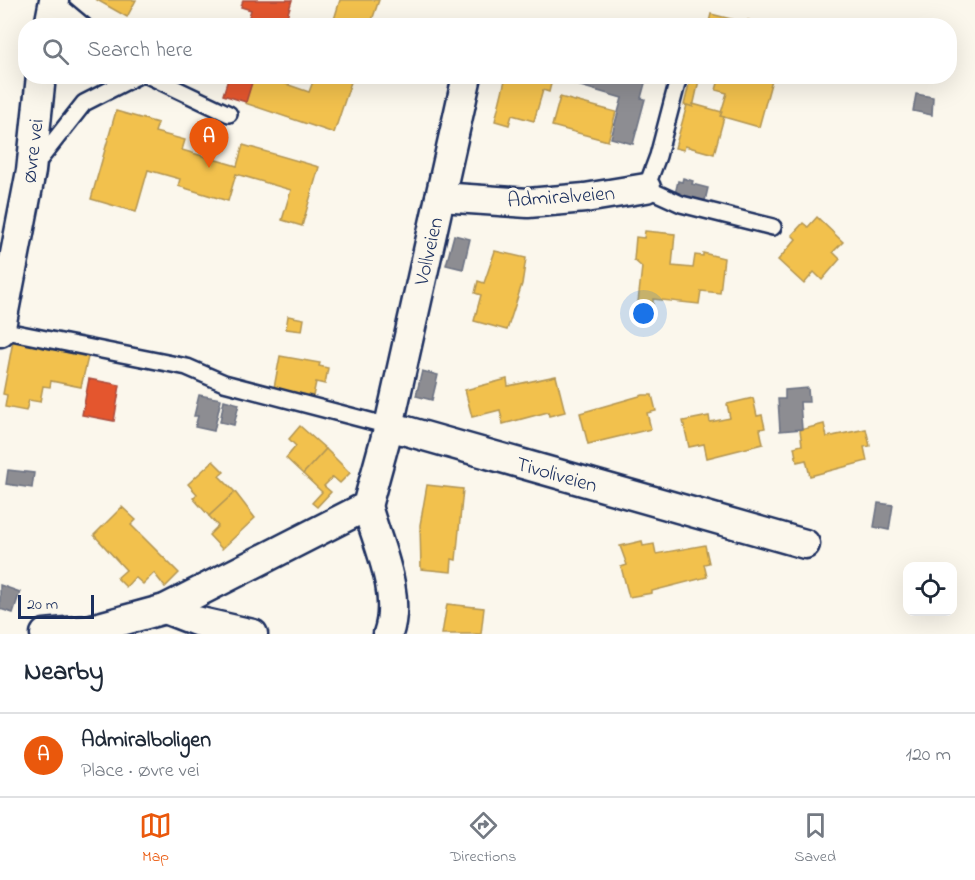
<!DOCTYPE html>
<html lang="en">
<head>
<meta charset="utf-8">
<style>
  :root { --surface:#fff; --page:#f6f6f7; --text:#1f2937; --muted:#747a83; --line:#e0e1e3; --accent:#ea580c }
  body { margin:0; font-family:"Indie Flower",sans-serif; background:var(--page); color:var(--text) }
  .controls { position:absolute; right:18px; bottom:18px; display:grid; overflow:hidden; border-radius:12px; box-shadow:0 6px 24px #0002 }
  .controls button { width:54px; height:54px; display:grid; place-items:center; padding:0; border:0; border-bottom:2px solid var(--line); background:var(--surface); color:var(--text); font:30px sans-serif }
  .scale { position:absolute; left:18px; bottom:15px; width:76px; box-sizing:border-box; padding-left:6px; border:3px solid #1b2f5e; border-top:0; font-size:16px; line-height:21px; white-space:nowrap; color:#1b2f5e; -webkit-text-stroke:4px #fbf7ec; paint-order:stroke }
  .you { position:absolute; left:644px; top:314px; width:21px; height:21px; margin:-15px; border:4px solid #fff; border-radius:50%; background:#1a73e8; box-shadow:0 0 0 9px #1a73e833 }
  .badge { display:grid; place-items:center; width:39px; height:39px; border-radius:50%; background:var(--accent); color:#fff; font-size:20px; font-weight:700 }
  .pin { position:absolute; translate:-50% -50px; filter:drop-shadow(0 2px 3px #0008) }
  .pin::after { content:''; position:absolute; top:32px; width:21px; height:18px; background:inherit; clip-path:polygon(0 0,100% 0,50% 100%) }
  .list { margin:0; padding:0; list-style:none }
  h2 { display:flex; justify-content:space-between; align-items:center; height:78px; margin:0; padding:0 24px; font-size:26px }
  h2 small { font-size:20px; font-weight:400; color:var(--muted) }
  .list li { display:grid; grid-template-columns:39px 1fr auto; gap:18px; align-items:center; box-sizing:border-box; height:84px; padding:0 24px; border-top:2px solid var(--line) }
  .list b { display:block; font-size:22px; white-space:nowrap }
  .list p { margin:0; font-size:20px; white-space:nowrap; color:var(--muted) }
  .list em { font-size:20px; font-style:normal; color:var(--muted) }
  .icon { flex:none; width:33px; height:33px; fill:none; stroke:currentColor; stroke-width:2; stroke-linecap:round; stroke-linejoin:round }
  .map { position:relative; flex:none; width:975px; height:634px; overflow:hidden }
  .search { position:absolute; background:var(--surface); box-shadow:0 6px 24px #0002; left:18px; right:18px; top:18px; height:66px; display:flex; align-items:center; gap:15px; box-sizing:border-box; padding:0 21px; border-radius:24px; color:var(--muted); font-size:22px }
  .sheet { height:162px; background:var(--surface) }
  nav { display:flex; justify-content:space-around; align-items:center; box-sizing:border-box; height:84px; border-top:2px solid var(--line); background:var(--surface); font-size:16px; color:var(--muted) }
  nav a { display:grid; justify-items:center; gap:3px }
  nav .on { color:var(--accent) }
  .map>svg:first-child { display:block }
  .homes { fill:#f2c14e; stroke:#b29553; stroke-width:1.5 }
  .shops { fill:#e4572e; stroke:#a84b3c; stroke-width:1.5 }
  .industry { fill:#8d8d92; stroke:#6b7182; stroke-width:1.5 }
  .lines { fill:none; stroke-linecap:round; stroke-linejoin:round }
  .service-casing { stroke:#1b2f5e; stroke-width:20 }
  .minor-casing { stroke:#1b2f5e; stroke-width:33 }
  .service { stroke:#fbf7ec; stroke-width:15 }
  .minor { stroke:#fbf7ec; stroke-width:28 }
  .labels { text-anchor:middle; stroke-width:6; stroke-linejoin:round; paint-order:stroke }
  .street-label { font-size:21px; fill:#1b2f5e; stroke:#fbf7ec }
</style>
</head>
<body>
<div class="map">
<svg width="975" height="634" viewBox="0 0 975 634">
  <rect width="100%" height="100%" fill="#fbf7ec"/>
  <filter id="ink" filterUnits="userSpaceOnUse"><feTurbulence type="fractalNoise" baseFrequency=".0167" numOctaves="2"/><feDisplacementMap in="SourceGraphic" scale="12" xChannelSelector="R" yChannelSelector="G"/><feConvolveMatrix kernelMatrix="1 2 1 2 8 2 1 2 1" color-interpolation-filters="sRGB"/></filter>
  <g filter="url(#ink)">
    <!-- homes -->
    <g class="homes">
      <polygon points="97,0 136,0 127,17"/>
      <polygon points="340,0 379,0 370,26 332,26"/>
      <polygon points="711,14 747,23 708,26"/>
      <polygon points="748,20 757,23 756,26 747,26"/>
      <polygon points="254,76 263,76 309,92 315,76 353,76 334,133 245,103"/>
      <polygon points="506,76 553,76 549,92 543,90 534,121 512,115 509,125 495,121"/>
      <polygon points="691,76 700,76 693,107 684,105"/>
      <polygon points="720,76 773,76 759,127 720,116 727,93 716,90"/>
      <polygon points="560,97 616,112 608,141 552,126"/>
      <polygon points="693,104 722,112 720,116 724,117 714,154 685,146 684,150 675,148 687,105 693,107"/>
      <polygon points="116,111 158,123 155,132 185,140 182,150 237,166 243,145 319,167 302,226 282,220 291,190 236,174 228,201 178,186 180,179 148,170 136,212 91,199"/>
      <polygon points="817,217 843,242 833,252 840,259 822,280 814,272 804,284 778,260 796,239 792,235 803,223 808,227"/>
      <polygon points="645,231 675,234 672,266 693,268 695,255 703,256 703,253 724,258 720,293 701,291 699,304 653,299 653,304 638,302 642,267 634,260 636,237 644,238"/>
      <polygon points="495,251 526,258 522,284 507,330 474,321 481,295 475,293 478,281 484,283"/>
      <polygon points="288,316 304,319 302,331 286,329"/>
      <polygon points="13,341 88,357 81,387 51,381 50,387 43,386 40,402 29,400 26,411 5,407 7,395 3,394"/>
      <polygon points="280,356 320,363 319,366 328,368 325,384 316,382 313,396 274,388"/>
      <polygon points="556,376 565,412 549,416 548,412 503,424 500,410 472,417 465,390 507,379 508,386"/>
      <polygon points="643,395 652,395 656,411 647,413 651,429 588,444 580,413"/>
      <polygon points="753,398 757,416 762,415 765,428 760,429 763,444 707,458 704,444 689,447 683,421 709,416 710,422 730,418 727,404"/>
      <polygon points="824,424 827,437 866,429 870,446 864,447 867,461 810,476 806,460 797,462 794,447 802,445 800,430"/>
      <polygon points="300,426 326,449 303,474 286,458 296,446 289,439"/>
      <polygon points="326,449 350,473 340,483 333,477 324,486 331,492 317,507 312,503 322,492 303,474"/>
      <polygon points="213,461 224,472 219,476 235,492 209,516 193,498 197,494 188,484"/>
      <polygon points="427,485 463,489 456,560 452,559 451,572 421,569 420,525"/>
      <polygon points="235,492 255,518 222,549 209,535 218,526 209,516"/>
      <polygon points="122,507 136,520 131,525 179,573 165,587 154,573 143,584 135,577 126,587 117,578 126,570 94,535"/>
      <polygon points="642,541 643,546 654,544 656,554 705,545 709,563 704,564 707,577 652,591 652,593 629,597 621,567 627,565 620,546"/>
      <polygon points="447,604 484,608 481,634 442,634"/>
    </g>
    <!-- shops -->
    <g class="shops">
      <polygon points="243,0 292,0 286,20 271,16 268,24 273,26 246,26 251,10 241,7"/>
      <polygon points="229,76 254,76 246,102 223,95"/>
      <polygon points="89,379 120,385 114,421 82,415"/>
    </g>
    <!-- industry -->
    <g class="industry">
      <polygon points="564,76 647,76 641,98 645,99 633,144 611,138 622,98 563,81"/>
      <polygon points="916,94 933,97 932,115 913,111"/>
      <polygon points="683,178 693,181 692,184 708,188 705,201 675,194 678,181 682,182"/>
      <polygon points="454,235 470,239 463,269 446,265"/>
      <polygon points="422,371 438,375 432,400 416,396"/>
      <polygon points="808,388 809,402 800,402 802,429 780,431 778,399 785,399 785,390"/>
      <polygon points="199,395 221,399 214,431 195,427 198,416 194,416"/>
      <polygon points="224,400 239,404 234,425 220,422"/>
      <polygon points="8,470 34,473 32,488 6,484"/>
      <polygon points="878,503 893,505 889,530 874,527"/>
      <polygon points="0,585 20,592 13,613 0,609"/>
    </g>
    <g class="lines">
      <defs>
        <g id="service">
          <polyline points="54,1 84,26"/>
          <polyline points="149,76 229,114"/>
          <polyline points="679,76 658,156 646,188 681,204 773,227"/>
          <polyline points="36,164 84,103 137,76"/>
          <polyline points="1,330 187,367 224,383 389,426"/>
        </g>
        <g id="minor">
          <polyline points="49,26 54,0"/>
          <polyline points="440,197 528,203 585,198 646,188"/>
          <polyline points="0,332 31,171 41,76"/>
          <polyline points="389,426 467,76"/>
          <path d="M 367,506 C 378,546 402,593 388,634"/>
          <polyline points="165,609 196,621 253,634"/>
          <polyline points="45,634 88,630 165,609 367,506 389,426 805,544"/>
        </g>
      </defs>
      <!-- service casing -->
      <use href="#service" class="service-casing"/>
      <!-- minor casing -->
      <use href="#minor" class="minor-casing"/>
      <!-- service -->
      <use href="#service" class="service"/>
      <!-- minor -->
      <use href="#minor" class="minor"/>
    </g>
  </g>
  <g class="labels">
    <!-- street labels -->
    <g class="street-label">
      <text transform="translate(32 151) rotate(-83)" y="7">Øvre vei</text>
      <text transform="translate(561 196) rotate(-4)" y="7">Admiralveien</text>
      <text transform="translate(428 251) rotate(-77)" y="7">Vollveien</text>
      <text transform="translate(557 474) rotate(16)" y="7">Tivoliveien</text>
    </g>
  </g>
</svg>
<div class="controls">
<button><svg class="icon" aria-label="locate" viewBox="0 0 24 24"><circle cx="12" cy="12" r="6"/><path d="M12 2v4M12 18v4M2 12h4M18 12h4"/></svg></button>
</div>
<div class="scale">20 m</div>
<div class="you"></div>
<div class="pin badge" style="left:209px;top:168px">A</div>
<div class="search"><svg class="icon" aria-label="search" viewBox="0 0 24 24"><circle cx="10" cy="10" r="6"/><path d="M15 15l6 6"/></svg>Search here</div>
</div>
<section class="sheet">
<h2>Nearby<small></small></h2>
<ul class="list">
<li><span class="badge">A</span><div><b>Admiralboligen</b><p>Place · Øvre vei</p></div><em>120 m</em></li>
</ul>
</section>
<nav>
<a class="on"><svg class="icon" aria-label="map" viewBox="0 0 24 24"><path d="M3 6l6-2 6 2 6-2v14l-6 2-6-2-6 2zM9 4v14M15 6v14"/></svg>Map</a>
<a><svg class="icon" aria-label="directions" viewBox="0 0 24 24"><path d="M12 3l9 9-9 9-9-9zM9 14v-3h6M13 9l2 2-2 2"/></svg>Directions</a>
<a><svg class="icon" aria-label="saved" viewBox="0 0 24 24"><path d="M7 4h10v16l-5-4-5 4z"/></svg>Saved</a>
</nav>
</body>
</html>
